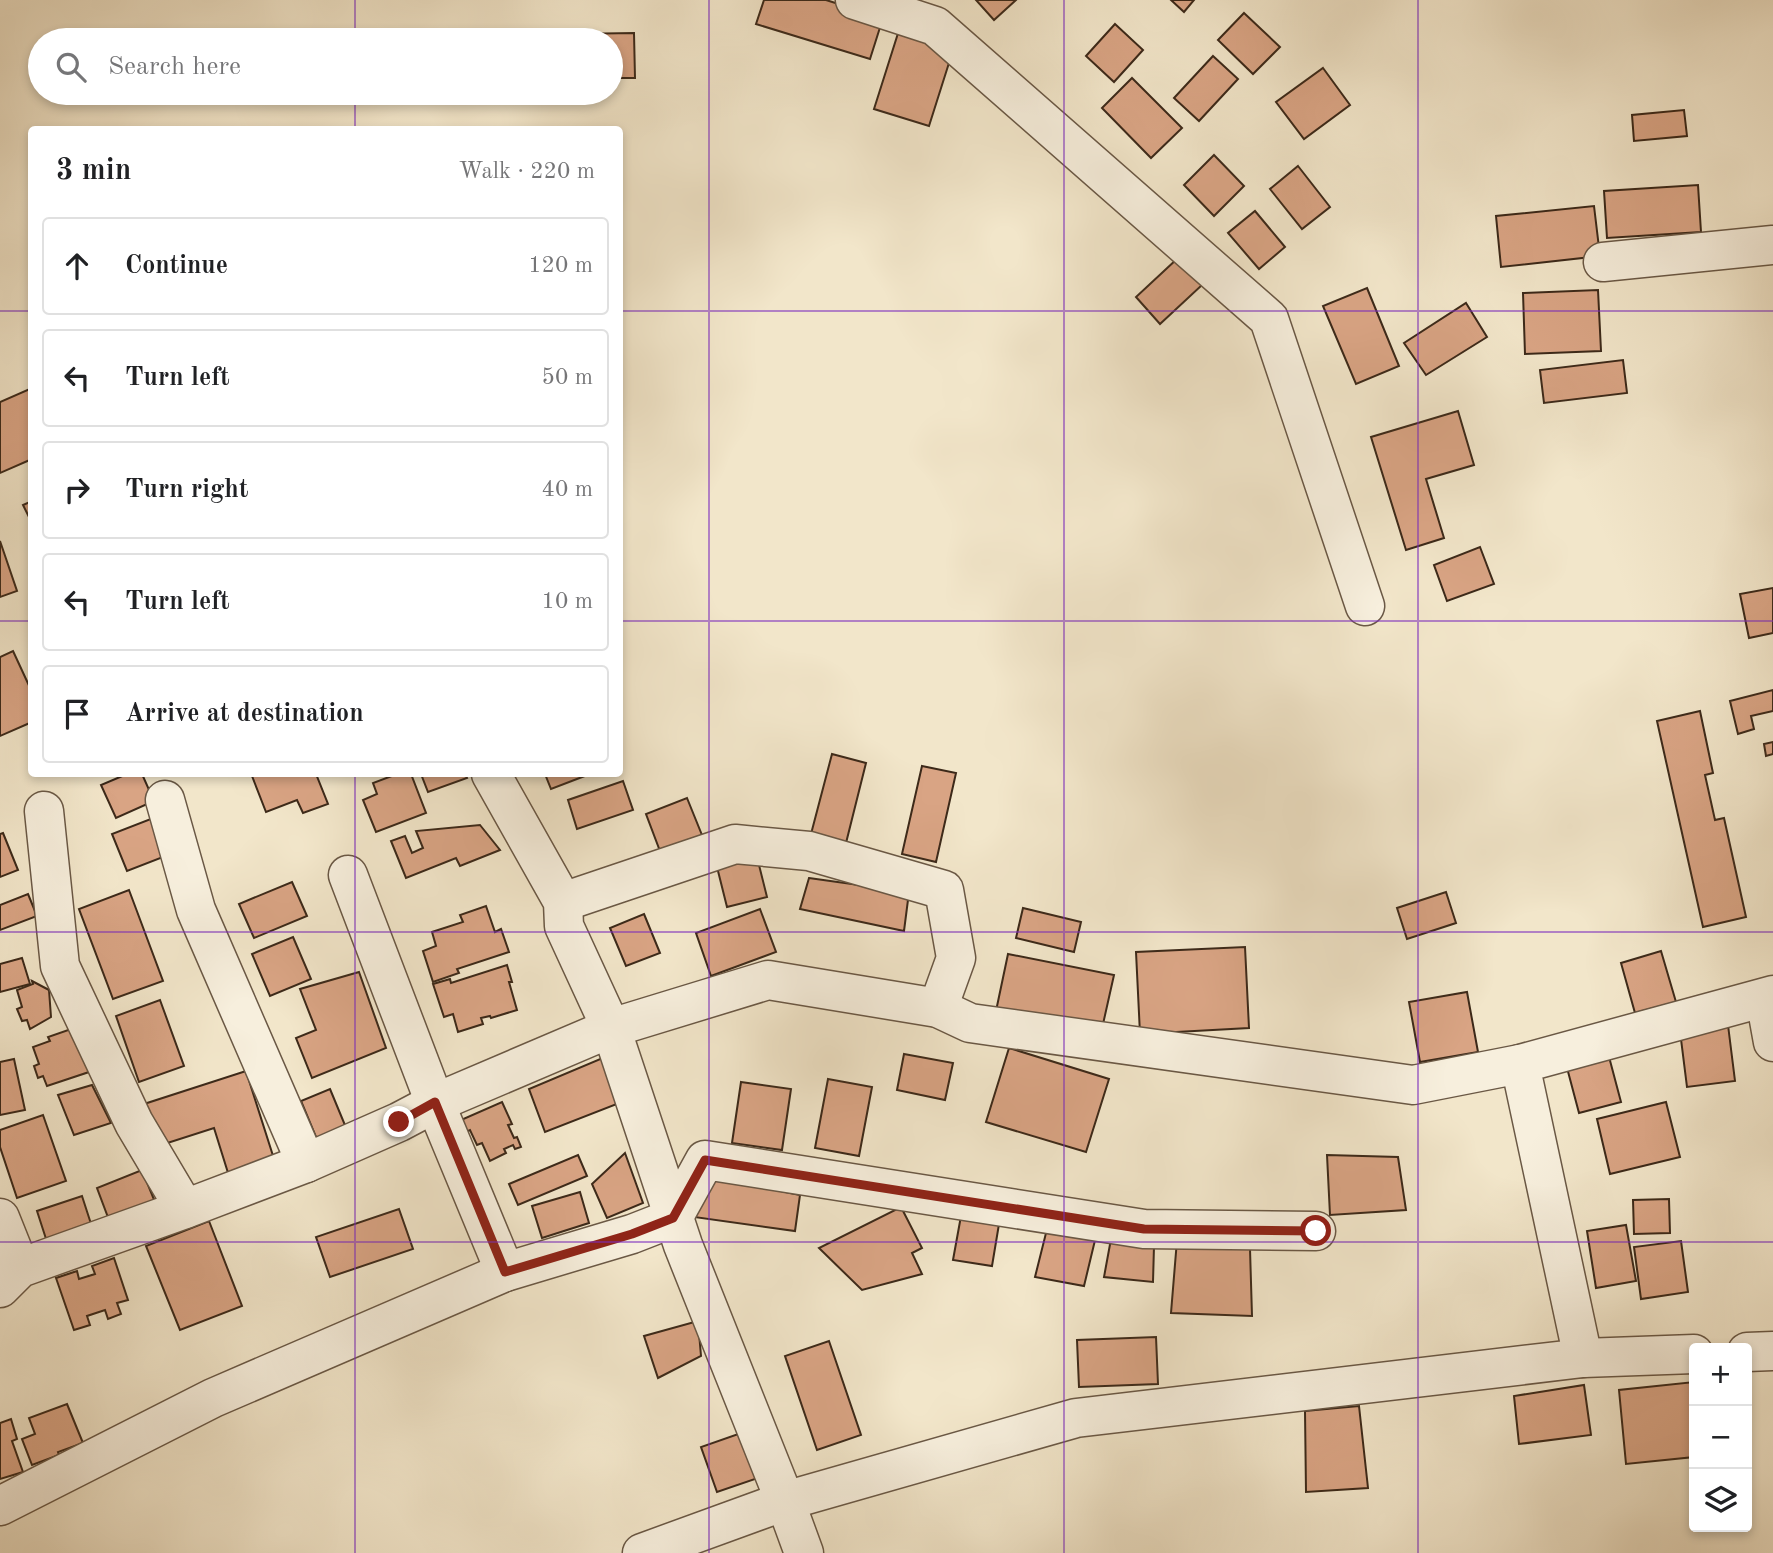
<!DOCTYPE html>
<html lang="en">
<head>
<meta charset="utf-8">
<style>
  :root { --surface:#fff; --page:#f2f2f2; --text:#202124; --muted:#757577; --line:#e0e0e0 }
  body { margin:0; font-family:"Old Standard TT",serif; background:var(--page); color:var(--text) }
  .controls { position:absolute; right:21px; bottom:21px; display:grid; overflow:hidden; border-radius:7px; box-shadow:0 4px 10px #0003 }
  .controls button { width:63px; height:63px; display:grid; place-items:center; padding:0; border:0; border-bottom:2px solid var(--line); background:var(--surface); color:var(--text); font:35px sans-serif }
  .stop { position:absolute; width:21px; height:21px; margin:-16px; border:5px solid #8f2418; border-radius:50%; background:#fff }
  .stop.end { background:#8f2418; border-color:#fff; box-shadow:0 2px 7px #0008 }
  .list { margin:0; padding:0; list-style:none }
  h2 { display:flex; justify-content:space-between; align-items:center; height:91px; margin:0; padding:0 28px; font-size:30px }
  h2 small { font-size:23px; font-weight:400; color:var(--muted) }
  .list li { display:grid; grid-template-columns:46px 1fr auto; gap:21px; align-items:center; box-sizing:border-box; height:98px; margin:0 14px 14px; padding:0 14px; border:2px solid var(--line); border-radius:7px }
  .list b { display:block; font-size:26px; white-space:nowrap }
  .list em { font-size:23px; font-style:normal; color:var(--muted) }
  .icon { flex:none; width:38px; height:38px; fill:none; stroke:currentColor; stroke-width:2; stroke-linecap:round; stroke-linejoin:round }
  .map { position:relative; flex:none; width:1773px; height:1553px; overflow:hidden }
  .search { position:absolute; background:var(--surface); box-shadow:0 4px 10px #0003; left:28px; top:28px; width:595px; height:77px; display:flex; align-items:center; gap:18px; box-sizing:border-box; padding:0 24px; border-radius:38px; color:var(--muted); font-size:26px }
  .panel { position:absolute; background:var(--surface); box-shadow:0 4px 10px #0003; left:28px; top:126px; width:595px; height:651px; border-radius:7px }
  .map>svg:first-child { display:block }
  .building { fill:#d9a484; stroke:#3c2919; stroke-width:2 }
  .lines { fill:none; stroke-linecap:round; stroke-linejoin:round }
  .minor-casing { stroke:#6a5845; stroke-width:41 }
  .minor { stroke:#f7efdd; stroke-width:38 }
  .route { stroke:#8f2418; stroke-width:9 }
  .grid { fill:none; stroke:#7b2cbf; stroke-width:2; stroke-opacity:0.55 }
</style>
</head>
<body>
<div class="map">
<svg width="1773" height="1553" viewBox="0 0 1773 1553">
  <rect width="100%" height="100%" fill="#f2e6ca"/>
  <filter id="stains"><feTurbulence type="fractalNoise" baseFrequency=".00286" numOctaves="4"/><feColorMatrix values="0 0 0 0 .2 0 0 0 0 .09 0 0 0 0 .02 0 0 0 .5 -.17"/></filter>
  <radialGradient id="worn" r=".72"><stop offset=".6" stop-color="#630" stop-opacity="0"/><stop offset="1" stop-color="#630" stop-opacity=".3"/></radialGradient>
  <!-- building -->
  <g class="building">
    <polygon points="764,0 826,0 883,18 870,59 756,24"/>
    <polygon points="976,0 1016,0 994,20"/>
    <polygon points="1171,0 1194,0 1184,12"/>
    <polygon points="1244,13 1280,47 1253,74 1218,40"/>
    <polygon points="1115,24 1143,50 1114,82 1086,56"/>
    <polygon points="900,27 955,44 929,126 874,109"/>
    <polygon points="634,33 635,78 611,78 611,40 572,40 572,34"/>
    <polygon points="1213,56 1238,79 1199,121 1174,98"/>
    <polygon points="1323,68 1350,105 1304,139 1276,102"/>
    <polygon points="1132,78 1182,128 1151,158 1102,108"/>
    <polygon points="1684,110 1687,136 1634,141 1632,115"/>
    <polygon points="1214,155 1244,186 1214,216 1184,185"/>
    <polygon points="1298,166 1330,207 1302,229 1270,189"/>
    <polygon points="1698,185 1701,232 1607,238 1604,191"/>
    <polygon points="1594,206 1600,256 1501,267 1496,216"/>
    <polygon points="1255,211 1285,247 1259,269 1228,233"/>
    <polygon points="1178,258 1202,285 1160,324 1136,297"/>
    <polygon points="1367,288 1399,366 1356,384 1323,306"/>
    <polygon points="1598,290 1601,351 1525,354 1523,293"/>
    <polygon points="1466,303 1487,337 1426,375 1404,343"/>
    <polygon points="1623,360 1627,393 1544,403 1540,370"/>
    <polygon points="32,388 32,459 0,473 0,402"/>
    <polygon points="1458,411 1474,465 1426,479 1444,538 1406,550 1371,437"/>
    <polygon points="32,501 32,523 23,505"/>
    <polygon points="0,541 17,591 0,597"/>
    <polygon points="1480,547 1494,584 1447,601 1434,565"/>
    <polygon points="1773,588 1773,633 1749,638 1740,594"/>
    <polygon points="13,651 32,692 32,722 0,736 0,657"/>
    <polygon points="1773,690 1773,711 1751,716 1754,729 1738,734 1730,701"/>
    <polygon points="1700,711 1713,773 1705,775 1715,820 1724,818 1746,917 1703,927 1657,721"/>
    <polygon points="1773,742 1773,754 1766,756 1764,744"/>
    <polygon points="832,754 866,763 846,843 811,834"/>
    <polygon points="922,766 956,773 936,862 902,854"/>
    <polygon points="127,774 142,774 154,801 116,818 101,785"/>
    <polygon points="260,774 316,774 328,804 303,813 297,800 266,812 252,776"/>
    <polygon points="397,774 411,774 426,813 376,832 363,800 377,794 373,783"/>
    <polygon points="421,774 465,774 467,778 428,792"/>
    <polygon points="545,774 590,774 551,789"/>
    <polygon points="623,781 633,810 577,829 568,800"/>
    <polygon points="687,798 708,850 666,867 646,814"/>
    <polygon points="161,815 176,852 127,871 112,834"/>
    <polygon points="480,825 500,850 460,866 456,858 406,878 391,841 405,836 412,853 423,848 416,831"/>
    <polygon points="3,833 18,870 0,877 0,834"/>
    <polygon points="757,857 767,897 727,907 717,867"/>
    <polygon points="809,878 909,892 904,931 800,909"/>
    <polygon points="292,882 307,916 254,938 239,904"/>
    <polygon points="129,890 163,981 113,999 79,909"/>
    <polygon points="1446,892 1456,923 1407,939 1397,908"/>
    <polygon points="28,894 37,916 0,930 0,905"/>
    <polygon points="486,906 495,932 501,929 509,952 457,969 459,973 433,982 423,951 436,946 432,932 463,922 460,915"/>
    <polygon points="1023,908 1081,922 1074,952 1016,938"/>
    <polygon points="760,909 776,952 711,976 696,933"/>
    <polygon points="644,914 660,953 626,966 610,928"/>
    <polygon points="293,937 311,979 270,996 252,954"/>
    <polygon points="1245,947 1249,1028 1140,1034 1136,952"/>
    <polygon points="1661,951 1676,1002 1635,1013 1621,963"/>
    <polygon points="1008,954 1114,975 1101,1033 996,1011"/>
    <polygon points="22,958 30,984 0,992 0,964"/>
    <polygon points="507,965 512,982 509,982 517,1010 491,1018 490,1016 481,1018 483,1024 458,1032 453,1014 444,1017 433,984 450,979 451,983"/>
    <polygon points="359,972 386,1048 312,1078 296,1038 316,1030 300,989"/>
    <polygon points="32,981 49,990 51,1017 30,1029 27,1020 22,1021 17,1009 22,1007 17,990 33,984"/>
    <polygon points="1467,992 1478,1052 1420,1062 1409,1002"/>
    <polygon points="160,1000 184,1066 139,1082 116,1016"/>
    <polygon points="1728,1025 1735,1081 1687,1087 1680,1031"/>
    <polygon points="74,1028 89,1072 47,1086 43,1076 38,1078 34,1066 39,1064 33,1047 50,1041 48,1037"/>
    <polygon points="1009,1048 1109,1079 1086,1152 986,1122"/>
    <polygon points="1608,1053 1621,1102 1579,1113 1566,1064"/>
    <polygon points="904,1054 953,1063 945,1100 897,1090"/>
    <polygon points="605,1057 622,1102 545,1132 529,1089"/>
    <polygon points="14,1059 25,1110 0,1115 0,1062"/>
    <polygon points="246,1071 275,1162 229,1176 214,1128 155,1147 141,1105"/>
    <polygon points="828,1079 872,1087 859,1156 815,1148"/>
    <polygon points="741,1082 791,1089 782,1150 732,1143"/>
    <polygon points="92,1085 111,1123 74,1135 58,1095"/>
    <polygon points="330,1089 347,1130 318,1142 301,1101"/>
    <polygon points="502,1102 512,1124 508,1125 514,1138 517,1137 521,1147 515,1149 513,1145 504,1149 506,1153 490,1161 482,1143 477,1145 470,1130 466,1132 461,1120"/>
    <polygon points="1666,1102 1680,1157 1610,1174 1597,1119"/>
    <polygon points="43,1115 66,1181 17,1198 0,1147 0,1130"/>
    <polygon points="625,1153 643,1203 607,1218 592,1184"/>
    <polygon points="578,1155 587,1176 518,1205 509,1184"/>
    <polygon points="1327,1155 1398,1157 1406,1210 1330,1215"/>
    <polygon points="142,1170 155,1202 109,1220 97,1188"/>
    <polygon points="697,1174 800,1195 795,1231 694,1217"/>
    <polygon points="580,1192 589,1223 542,1238 532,1206"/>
    <polygon points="82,1196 93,1230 48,1245 37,1211"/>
    <polygon points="1669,1199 1670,1233 1634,1234 1633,1200"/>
    <polygon points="963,1205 1001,1212 992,1266 953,1260"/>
    <polygon points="901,1207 922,1248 912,1253 922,1274 862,1290 819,1248"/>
    <polygon points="399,1209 413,1249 330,1277 316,1237"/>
    <polygon points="209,1221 242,1306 180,1330 146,1246"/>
    <polygon points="1626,1225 1636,1281 1596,1288 1587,1231"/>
    <polygon points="1047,1229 1096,1236 1084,1286 1035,1277"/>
    <polygon points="1111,1239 1154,1246 1153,1282 1104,1277"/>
    <polygon points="1177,1240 1250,1249 1252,1316 1171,1313"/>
    <polygon points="1681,1241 1688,1292 1641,1299 1634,1247"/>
    <polygon points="114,1258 128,1300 117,1303 121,1314 108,1319 105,1310 87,1316 90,1325 74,1330 56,1278 77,1271 79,1279 95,1274 92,1266"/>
    <polygon points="698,1321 701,1356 658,1378 644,1336"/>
    <polygon points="1156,1337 1158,1384 1079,1387 1077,1340"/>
    <polygon points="829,1341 861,1435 817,1450 785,1356"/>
    <polygon points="1694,1382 1694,1457 1626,1464 1619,1390"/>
    <polygon points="1584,1385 1591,1435 1519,1444 1514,1396"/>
    <polygon points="67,1404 83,1443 58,1452 59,1455 32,1465 22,1439 35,1434 29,1418"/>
    <polygon points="1359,1406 1368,1488 1306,1492 1305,1411"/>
    <polygon points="11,1419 17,1439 12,1441 23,1472 0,1479 0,1423"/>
    <polygon points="744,1432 761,1477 717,1492 701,1447"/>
  </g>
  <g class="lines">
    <defs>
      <g id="minor">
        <polyline points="855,0 935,26 1269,319 1365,606"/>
        <polyline points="1603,262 1773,245"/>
        <polyline points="491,774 563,902 564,926 611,1028 683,1245 785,1501 642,1553"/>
        <polyline points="165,800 196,910 306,1163"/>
        <polyline points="44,811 60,966 134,1123 185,1209"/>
        <polyline points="348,875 435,1103 505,1272"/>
        <polyline points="563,902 735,844 809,851 944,890 956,958 938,1008"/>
        <polyline points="1765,998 1773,1042"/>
        <polyline points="0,1218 20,1268"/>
        <polyline points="0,1288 20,1268 185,1209 306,1163 399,1122 435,1103 611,1028 768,980 938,1008 970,1023 1413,1085 1520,1064"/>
        <polyline points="1747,1352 1773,1351"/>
        <polyline points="1583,1358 1520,1064 1773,995"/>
        <polyline points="0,1506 213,1398 505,1272 632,1234 673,1218 705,1160 1144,1229 1316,1231"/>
        <polyline points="804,1553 785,1501 1076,1418 1583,1358 1694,1354"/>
      </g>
    </defs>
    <!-- minor casing -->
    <use href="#minor" class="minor-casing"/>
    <!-- minor -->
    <use href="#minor" class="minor"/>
  </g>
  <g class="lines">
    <!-- route -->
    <polyline class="route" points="399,1122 435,1102 505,1272 632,1234 673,1218 705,1160 1144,1229 1316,1231"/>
  </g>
  <!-- grid -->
  <path class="grid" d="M 355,0 L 355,40M 709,0 L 709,1553M 1064,0 L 1064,1553M 1418,0 L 1418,1553M 355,93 L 355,130M 0,311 L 32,311M 620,311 L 1773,311M 0,621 L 32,621M 620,621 L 1773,621M 355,774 L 355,1553M 0,932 L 1773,932M 0,1242 L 1773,1242"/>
  <rect width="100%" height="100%" filter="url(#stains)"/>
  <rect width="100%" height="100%" fill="url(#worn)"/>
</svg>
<div class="controls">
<button>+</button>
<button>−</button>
<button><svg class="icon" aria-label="layers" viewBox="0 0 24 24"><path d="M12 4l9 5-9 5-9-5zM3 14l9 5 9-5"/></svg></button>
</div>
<div class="stop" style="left:1316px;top:1231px"></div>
<div class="stop end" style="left:399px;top:1122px"></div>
<div class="search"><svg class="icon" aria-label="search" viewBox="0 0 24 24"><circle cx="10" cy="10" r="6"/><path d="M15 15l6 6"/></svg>Search here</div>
<section class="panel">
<h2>3 min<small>Walk · 220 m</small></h2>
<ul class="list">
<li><svg class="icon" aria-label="ahead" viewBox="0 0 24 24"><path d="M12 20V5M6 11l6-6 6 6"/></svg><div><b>Continue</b></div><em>120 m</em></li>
<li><svg class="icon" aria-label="left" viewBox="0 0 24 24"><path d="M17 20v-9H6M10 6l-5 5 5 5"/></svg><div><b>Turn left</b></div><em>50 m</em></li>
<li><svg class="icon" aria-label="right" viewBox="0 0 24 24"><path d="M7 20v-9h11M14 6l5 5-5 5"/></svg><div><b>Turn right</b></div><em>40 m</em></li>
<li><svg class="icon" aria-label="left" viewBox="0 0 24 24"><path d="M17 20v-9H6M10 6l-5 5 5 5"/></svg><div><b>Turn left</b></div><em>10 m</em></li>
<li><svg class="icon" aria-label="arrive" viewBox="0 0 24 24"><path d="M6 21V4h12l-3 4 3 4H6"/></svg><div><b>Arrive at destination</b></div></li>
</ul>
</section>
</div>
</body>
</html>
